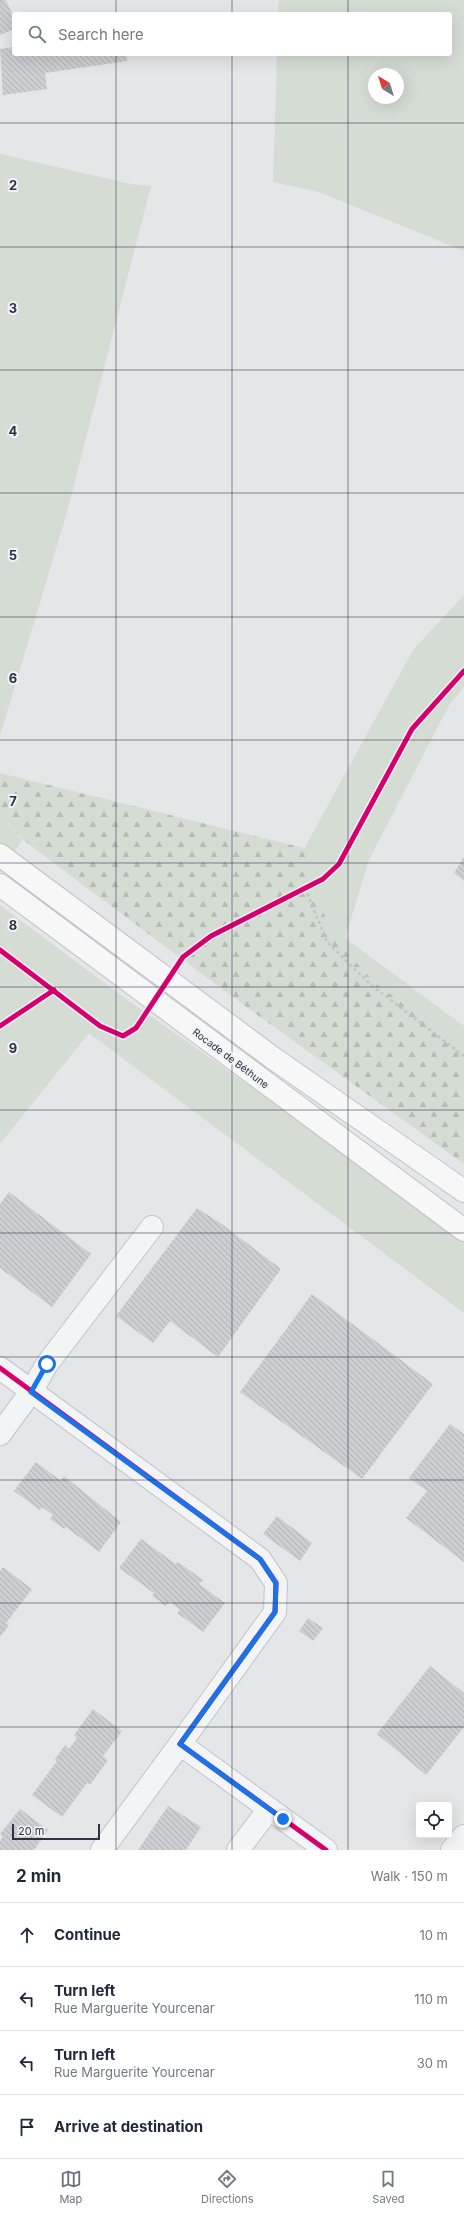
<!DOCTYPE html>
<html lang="en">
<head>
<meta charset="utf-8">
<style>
  :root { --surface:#fff; --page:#f2f2f3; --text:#1f2937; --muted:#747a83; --line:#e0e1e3; --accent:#6c717b }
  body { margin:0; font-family:Inter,sans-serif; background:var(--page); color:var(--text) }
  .controls { position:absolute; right:12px; bottom:12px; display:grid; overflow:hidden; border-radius:4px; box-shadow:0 4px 16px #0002 }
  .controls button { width:36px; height:36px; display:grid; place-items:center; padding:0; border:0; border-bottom:1px solid var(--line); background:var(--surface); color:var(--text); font:20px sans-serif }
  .compass { position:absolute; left:368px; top:68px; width:36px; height:36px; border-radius:50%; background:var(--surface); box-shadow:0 4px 16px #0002; rotate:322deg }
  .scale { position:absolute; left:12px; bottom:10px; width:88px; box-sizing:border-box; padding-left:4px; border:2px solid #2b3241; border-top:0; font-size:11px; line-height:14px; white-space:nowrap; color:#2b3241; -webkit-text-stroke:3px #f2f4f7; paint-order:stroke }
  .stop { position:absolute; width:12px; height:12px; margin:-9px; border:3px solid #1a73e8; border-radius:50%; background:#fff }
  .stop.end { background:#1a73e8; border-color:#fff; box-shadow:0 1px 4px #0008 }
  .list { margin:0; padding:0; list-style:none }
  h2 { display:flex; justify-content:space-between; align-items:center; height:52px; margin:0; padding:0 16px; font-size:17px }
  h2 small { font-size:13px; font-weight:400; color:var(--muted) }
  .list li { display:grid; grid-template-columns:26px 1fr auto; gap:12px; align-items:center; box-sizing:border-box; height:64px; padding:0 16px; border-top:1px solid var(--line) }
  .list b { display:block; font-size:15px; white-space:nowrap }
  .list p { margin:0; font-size:13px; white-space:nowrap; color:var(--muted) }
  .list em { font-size:13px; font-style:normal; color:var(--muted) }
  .icon { flex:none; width:22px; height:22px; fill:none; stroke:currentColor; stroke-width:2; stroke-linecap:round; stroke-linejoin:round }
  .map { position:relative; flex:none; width:464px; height:1850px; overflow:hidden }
  .search { position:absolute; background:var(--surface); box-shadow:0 4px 16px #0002; left:12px; right:12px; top:12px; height:44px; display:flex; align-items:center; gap:10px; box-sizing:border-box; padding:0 14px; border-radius:4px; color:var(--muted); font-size:15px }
  .sheet { height:308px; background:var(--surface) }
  nav { display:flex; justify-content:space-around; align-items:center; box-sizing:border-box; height:56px; border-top:1px solid var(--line); background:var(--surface); font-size:11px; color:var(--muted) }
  nav a { display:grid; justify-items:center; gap:2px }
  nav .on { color:var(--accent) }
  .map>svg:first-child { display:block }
  .green { fill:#d4dcd4; fill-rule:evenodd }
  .forest { fill:url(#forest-firs) }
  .building { fill:url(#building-back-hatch) }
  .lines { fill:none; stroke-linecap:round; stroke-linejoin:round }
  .minor-casing { stroke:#c2c4c6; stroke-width:24 }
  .major-casing { stroke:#c0c3c6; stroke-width:24 }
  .path { stroke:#c3c4c8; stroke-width:2.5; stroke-dasharray:3 3; stroke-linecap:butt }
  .minor { stroke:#f3f4f5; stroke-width:22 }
  .major { stroke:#f7f7f7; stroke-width:22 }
  .cycleway-casing { stroke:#f2f4f7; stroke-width:8 }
  .cycleway { stroke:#d6006c; stroke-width:5 }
  .route { stroke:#1a73e8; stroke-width:5 }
  .grid { fill:none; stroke:#2b3241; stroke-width:1; stroke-opacity:0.55 }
  .labels { text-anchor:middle; stroke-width:4; stroke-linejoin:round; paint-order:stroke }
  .street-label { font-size:10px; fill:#2b3241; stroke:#f2f4f7 }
  .grid-label { font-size:13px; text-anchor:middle; font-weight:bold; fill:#2b3241; stroke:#f2f4f7; stroke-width:4; stroke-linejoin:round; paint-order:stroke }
</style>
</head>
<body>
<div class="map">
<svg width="464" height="1850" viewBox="0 0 464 1850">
  <defs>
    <pattern id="forest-firs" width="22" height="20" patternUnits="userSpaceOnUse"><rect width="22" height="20" fill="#d4dcd4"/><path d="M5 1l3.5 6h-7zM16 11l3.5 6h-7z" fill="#b6bdb7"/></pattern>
    <pattern id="building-back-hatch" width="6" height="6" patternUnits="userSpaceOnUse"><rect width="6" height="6" fill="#ccced1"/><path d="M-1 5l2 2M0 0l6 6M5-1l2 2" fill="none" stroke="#afb1b5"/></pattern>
  </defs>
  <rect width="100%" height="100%" fill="#e4e6e8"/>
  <!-- green -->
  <g class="green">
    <path d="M 279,0 L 464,0 L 464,251 L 319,192 L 273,182 L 277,54 L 450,54 L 450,14 L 278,14 ZM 374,74 L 398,74 L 398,98 L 374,98 Z"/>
    <polygon points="0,154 131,184 151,186 67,512 0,736"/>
    <polygon points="464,595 464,687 449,705 369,860 345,938 464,1026 464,1049 374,982 338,942 314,894 304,849 413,650"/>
    <polygon points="0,814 22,840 0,873"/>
    <polygon points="0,905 119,994 451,1227 464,1239 464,1313 89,1033 0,1144"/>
  </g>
  <!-- forest -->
  <polygon class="forest" points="0,773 304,848 314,894 338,942 374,982 464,1049 464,1164 241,1003 23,840 0,814"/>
  <!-- building -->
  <g class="building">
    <polygon points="0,0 6,0 14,18 14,29 0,35"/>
    <polygon points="14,47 14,54 126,54 127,61 45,73 47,89 3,95 0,49"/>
    <polygon points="464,857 464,881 454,873"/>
    <polygon points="9,1192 91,1254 52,1307 0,1268 0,1204"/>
    <polygon points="197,1208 223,1225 281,1269 218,1357 170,1321 153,1343 116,1316"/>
    <polygon points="312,1294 433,1384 362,1479 240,1392"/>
    <polygon points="450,1424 464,1434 464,1562 406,1518 427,1491 409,1478"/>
    <polygon points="36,1462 61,1481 64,1476 121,1522 99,1552 66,1527 64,1529 50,1519 53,1515 42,1507 40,1510 14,1491"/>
    <polygon points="277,1516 312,1543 300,1561 263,1534"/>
    <polygon points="141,1539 176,1564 178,1562 203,1580 199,1584 225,1603 203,1632 177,1613 180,1610 170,1602 166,1606 152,1596 154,1593 119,1568"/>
    <polygon points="3,1567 32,1589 6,1623 9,1625 0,1637 0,1571"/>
    <polygon points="308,1618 323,1628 313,1641 299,1631"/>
    <polygon points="430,1666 464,1693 464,1727 426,1775 377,1734"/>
    <polygon points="93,1709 122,1731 103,1756 108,1760 90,1785 87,1783 62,1817 32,1795 57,1761 55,1759 65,1745 69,1749 77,1738 74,1735"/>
    <polygon points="168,1806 201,1827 186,1850 138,1850"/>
    <polygon points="20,1809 48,1830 34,1850 0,1850 0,1841 3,1837 0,1834"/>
  </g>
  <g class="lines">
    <defs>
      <g id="minor">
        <polyline points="0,1368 260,1559 276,1583 275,1612 180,1744 326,1850"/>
        <polyline points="0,1434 31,1392 47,1364 152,1227"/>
        <polyline points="102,1850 180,1744"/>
        <polyline points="238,1850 269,1809"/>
        <polyline points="452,1850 464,1836"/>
      </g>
      <g id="major">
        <polyline points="0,855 273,1058 464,1191"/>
        <polyline points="0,885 464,1230"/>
      </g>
    </defs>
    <!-- minor casing -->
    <use href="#minor" class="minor-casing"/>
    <!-- major casing -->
    <use href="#major" class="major-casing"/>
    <!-- path -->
    <polyline class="path" points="305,888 327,942 371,985 464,1056"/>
    <!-- minor -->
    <use href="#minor" class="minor"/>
    <!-- major -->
    <use href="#major" class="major"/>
    <defs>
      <g id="cycleway">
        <polyline points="0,950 100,1026 123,1036 136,1028 183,957 211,936 323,879 339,864 412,729 464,671"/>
        <polyline points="0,1026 54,990"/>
        <polyline points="0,1368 260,1559 276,1583 275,1612 180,1744 326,1850"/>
      </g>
    </defs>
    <!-- cycleway casing -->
    <use href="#cycleway" class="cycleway-casing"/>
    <!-- cycleway -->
    <use href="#cycleway" class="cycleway"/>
  </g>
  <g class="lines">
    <!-- route -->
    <polyline class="route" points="47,1364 31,1392 260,1559 276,1583 275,1612 180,1744 283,1819"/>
  </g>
  <!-- grid -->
  <path class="grid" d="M 116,0 L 116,14M 232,0 L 232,14M 348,0 L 348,14M 116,54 L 116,1850M 232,54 L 232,1850M 348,54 L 348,1850M 0,123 L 464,123M 0,247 L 464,247M 0,370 L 464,370M 0,493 L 464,493M 0,617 L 464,617M 0,740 L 464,740M 0,863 L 464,863M 0,987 L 464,987M 0,1110 L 464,1110M 0,1233 L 464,1233M 0,1357 L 464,1357M 0,1480 L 464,1480M 0,1603 L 464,1603M 0,1727 L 464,1727"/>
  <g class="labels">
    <!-- street labels -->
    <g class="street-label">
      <text transform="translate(231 1058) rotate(37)" y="4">Rocade de Béthune</text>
    </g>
  </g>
  <g class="grid-label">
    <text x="13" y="190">2</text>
    <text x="13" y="313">3</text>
    <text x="13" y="436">4</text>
    <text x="13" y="560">5</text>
    <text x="13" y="683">6</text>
    <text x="13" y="806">7</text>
    <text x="13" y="930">8</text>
    <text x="13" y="1053">9</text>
  </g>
</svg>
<div class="controls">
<button><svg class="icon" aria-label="locate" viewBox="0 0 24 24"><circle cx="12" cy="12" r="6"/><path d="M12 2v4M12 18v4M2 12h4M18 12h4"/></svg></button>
</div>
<svg class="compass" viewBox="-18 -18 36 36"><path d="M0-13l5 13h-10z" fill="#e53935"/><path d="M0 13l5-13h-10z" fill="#747a83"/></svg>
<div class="scale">20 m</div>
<div class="stop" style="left:47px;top:1364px"></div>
<div class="stop end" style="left:283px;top:1819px"></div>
<div class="search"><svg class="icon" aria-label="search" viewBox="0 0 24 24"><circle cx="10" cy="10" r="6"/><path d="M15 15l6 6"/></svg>Search here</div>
</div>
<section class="sheet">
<h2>2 min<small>Walk · 150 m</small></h2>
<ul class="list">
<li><svg class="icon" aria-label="ahead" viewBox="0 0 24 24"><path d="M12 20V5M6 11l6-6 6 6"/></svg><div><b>Continue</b></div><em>10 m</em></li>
<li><svg class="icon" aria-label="left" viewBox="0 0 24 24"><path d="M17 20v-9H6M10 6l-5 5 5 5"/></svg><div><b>Turn left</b><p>Rue Marguerite Yourcenar</p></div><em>110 m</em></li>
<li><svg class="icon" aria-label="left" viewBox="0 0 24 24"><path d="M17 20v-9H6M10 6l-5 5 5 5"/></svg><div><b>Turn left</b><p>Rue Marguerite Yourcenar</p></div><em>30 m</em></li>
<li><svg class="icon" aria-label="arrive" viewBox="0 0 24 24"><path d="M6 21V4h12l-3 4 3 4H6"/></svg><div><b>Arrive at destination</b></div></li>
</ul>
</section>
<nav>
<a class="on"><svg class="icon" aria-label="map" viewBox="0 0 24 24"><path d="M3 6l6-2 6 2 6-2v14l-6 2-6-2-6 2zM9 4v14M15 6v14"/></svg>Map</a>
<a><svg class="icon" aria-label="directions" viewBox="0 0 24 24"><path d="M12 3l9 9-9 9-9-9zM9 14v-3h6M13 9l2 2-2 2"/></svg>Directions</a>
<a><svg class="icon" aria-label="saved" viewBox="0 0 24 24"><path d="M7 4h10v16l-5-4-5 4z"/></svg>Saved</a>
</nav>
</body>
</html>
